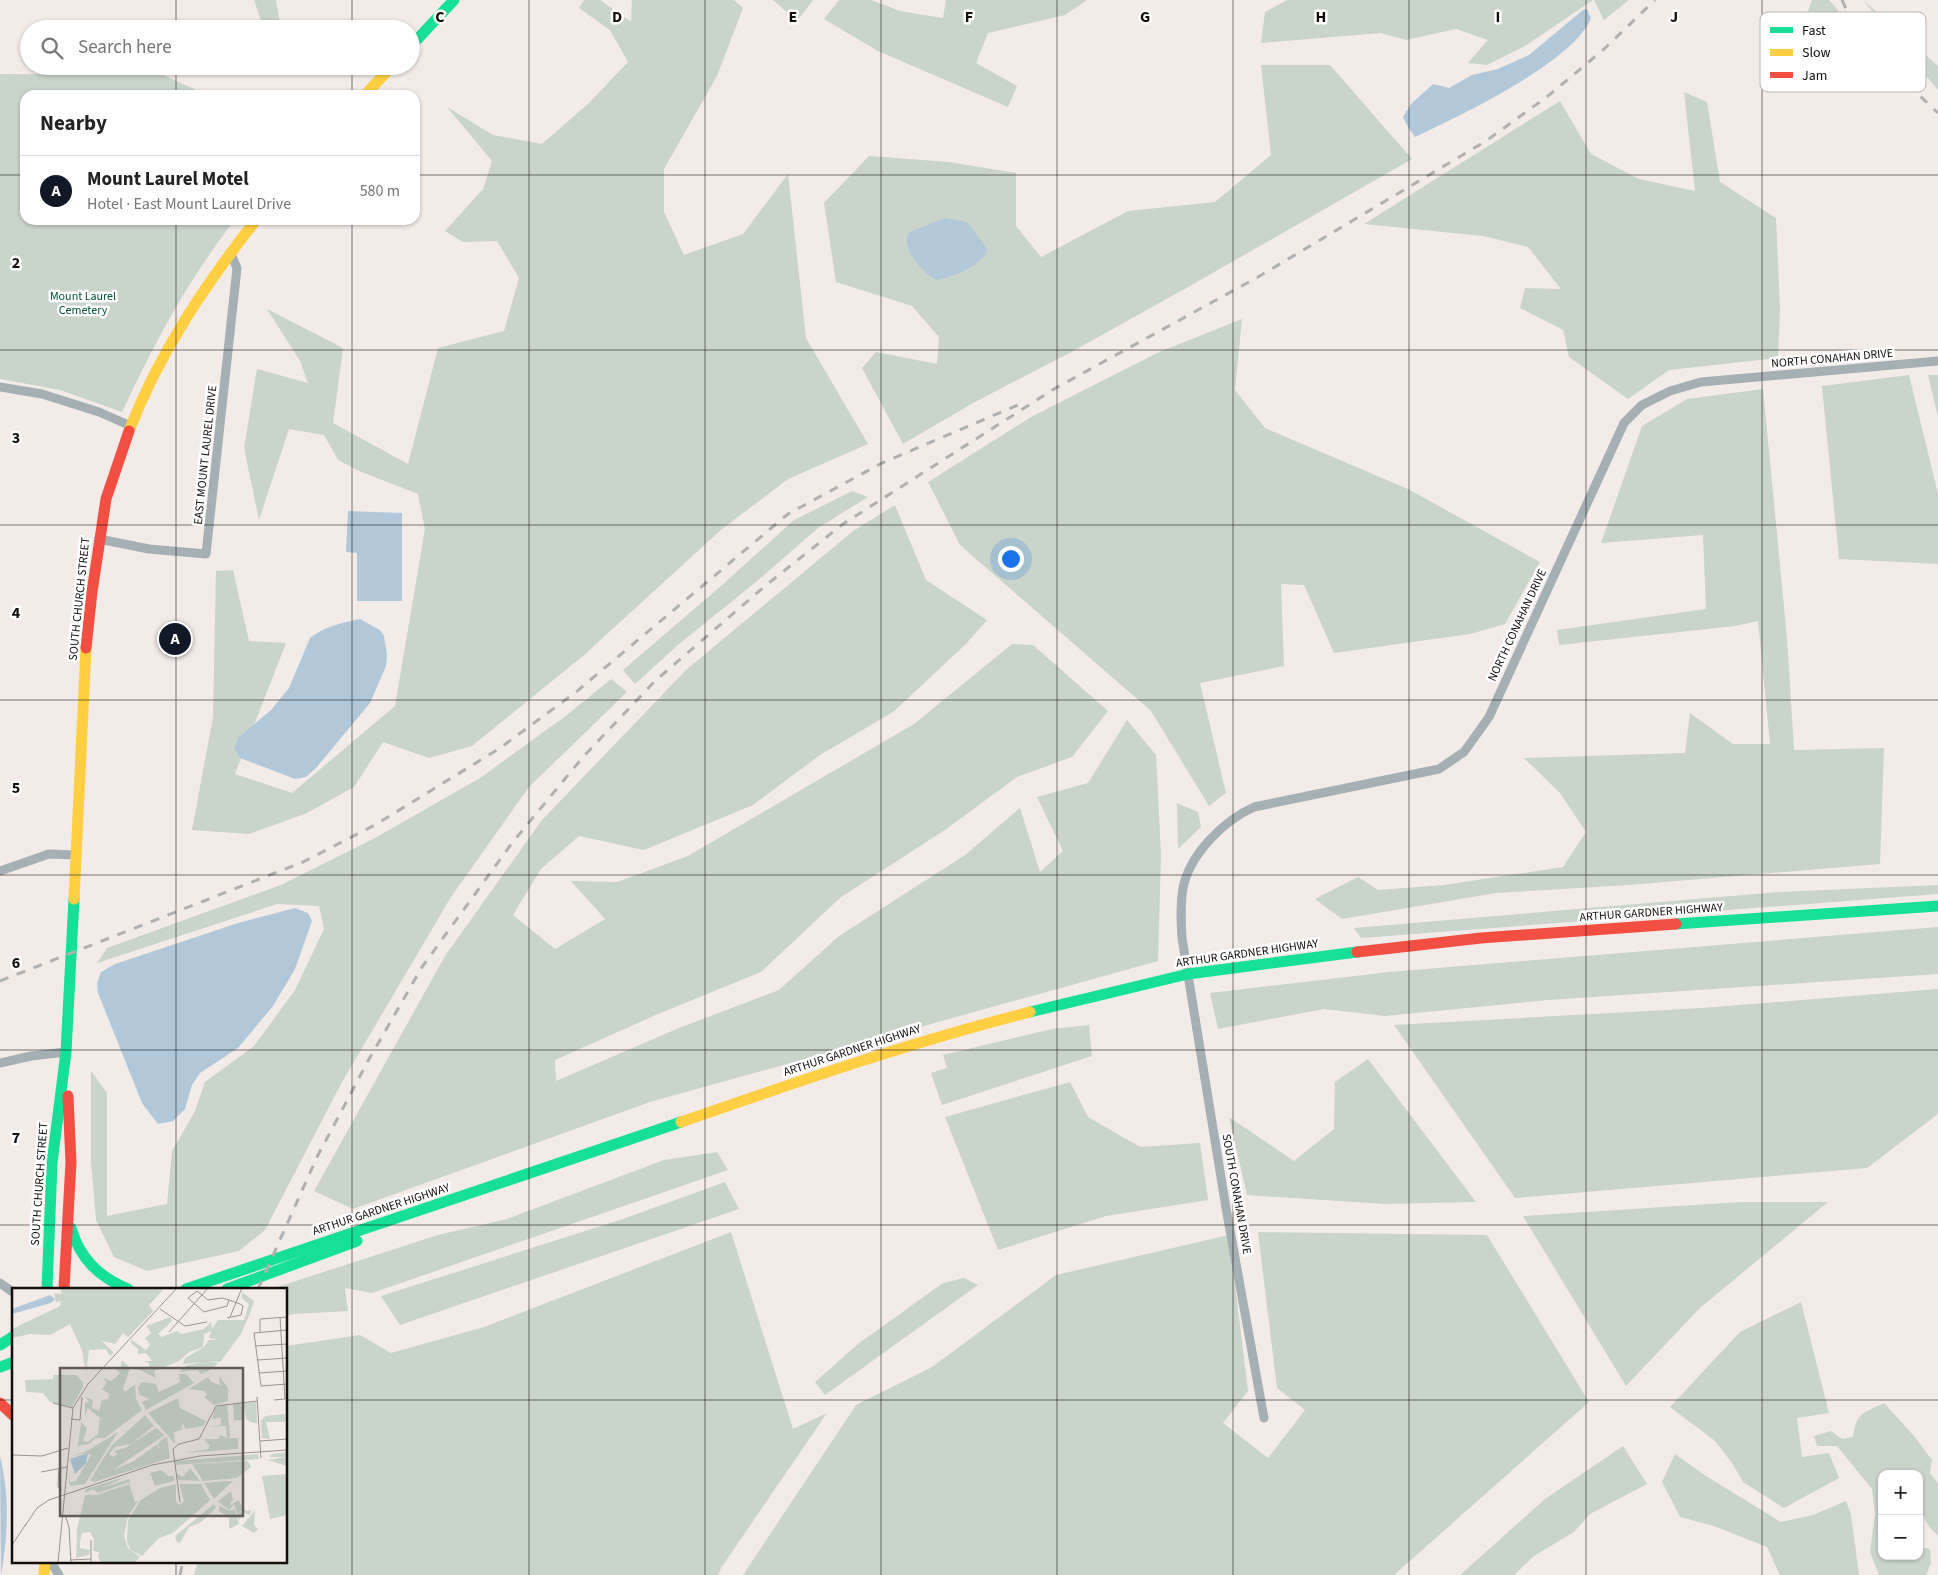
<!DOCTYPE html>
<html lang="en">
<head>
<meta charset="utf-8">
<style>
  :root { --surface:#fff; --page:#f6f6f6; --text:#222; --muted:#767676; --line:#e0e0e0; --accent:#111827 }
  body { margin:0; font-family:"Source Sans 3",sans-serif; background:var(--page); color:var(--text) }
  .controls { position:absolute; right:15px; bottom:15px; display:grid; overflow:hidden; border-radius:10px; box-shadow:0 1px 4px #0004 }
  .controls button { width:45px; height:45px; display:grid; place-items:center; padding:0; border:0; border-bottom:1px solid var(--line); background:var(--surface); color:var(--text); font:25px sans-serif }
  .you { position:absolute; left:1010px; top:558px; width:18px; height:18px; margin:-12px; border:4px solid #fff; border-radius:50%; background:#1a73e8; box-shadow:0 0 0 8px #1a73e833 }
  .badge { display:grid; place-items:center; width:32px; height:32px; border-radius:50%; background:var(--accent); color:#fff; font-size:16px; font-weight:700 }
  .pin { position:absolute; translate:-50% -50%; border:2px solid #fff; box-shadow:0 1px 5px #0006 }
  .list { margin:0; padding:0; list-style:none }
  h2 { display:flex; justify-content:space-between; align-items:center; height:65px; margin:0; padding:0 20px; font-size:21px }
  h2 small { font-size:16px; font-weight:400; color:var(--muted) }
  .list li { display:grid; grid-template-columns:32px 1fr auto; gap:15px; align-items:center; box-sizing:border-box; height:70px; padding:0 20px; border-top:1px solid var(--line) }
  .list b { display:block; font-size:19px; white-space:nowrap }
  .list p { margin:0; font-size:16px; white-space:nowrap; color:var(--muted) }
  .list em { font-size:16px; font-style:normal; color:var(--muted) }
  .icon { flex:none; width:28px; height:28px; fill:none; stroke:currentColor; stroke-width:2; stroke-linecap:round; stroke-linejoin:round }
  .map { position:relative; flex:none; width:1938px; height:1575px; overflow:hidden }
  .search { position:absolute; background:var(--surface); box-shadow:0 1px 4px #0004; left:20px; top:20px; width:400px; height:55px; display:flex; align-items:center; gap:12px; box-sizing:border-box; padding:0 18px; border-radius:28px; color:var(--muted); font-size:19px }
  .panel { position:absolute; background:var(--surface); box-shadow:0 1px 4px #0004; left:20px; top:90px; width:400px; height:135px; border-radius:15px }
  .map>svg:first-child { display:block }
  .green { fill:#c9d4cb }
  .water { fill:#b0c8da }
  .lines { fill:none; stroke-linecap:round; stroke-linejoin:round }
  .street { stroke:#a4b0b3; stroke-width:9 }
  .fast { stroke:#16e098; stroke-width:11 }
  .slow { stroke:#ffcf43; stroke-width:11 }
  .jam { stroke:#f24e42; stroke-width:11 }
  .rail { stroke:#b0b0b1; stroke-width:3; stroke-dasharray:9 9; stroke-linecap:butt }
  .grid { fill:none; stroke:#130e0c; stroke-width:1; stroke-opacity:0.55 }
  .labels { text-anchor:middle; stroke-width:5; stroke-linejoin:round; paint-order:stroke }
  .park-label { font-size:12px; fill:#005438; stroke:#fff }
  .street-label { font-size:12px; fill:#130e0c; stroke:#fff }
  .inset-road { fill:none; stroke:#999390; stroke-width:1 }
  .view { fill:#615b59; fill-opacity:0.15; stroke:#615b59; stroke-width:2.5 }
  .inset-edge { fill:none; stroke:#130e0c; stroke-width:2.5 }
  .key { fill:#fff; stroke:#b8b7b6; stroke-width:1 }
  .key-label { font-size:14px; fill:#130e0c }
  .grid-label { font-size:16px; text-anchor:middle; font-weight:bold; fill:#130e0c; stroke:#fff; stroke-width:5; stroke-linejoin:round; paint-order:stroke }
</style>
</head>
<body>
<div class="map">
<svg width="1938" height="1575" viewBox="0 0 1938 1575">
  <rect width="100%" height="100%" fill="#f3ebe8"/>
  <!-- green -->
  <g class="green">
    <polygon points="254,0 276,0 280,23 279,29 264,29"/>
    <polygon points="584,0 600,0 631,22 632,0 734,0 743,8 717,76 664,169 664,212 684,255 743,234 788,174 806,338 868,444 788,479 722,529 583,656 472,746 429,758 383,742 354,787 307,813 249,834 192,830 213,717 216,571 233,570 249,641 286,643 235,774 292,793 395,706 425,529 418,494 359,471 338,460 324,435 289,429 259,520 244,448 257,369 308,383 300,361 267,309 343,348 333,423 408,464 438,348 504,331 519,278 497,241 463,242 445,231 483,189 492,161 447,107 493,135 542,144 589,103 628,62 610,30 579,8"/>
    <polygon points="773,0 813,0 797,21"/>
    <polygon points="839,0 871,0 900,11 943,18 946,0 1087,0 1065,15 988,33 976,63 1017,86 1008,107 878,51 824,19"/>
    <polygon points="1287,0 1593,0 1525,46 1487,65 1468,63 1488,40 1456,29 1406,40 1381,33 1261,43 1265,12"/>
    <polygon points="1594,0 1629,0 1604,20"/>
    <polygon points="1812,0 1829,0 1837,9 1873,66 1862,71 1833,38 1807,14"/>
    <polygon points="1863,0 1938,66 1938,90"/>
    <polygon points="1261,65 1330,65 1412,159 1188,287 1075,350 973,403 903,444 862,368 876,352 937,364 939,337 912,306 836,282 824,203 869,156 949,162 1016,173 1016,226 1041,257 1128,211 1215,202 1271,155"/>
    <path d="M 0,74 L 163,75 L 194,89 L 199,95 L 25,95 L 25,220 L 235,220 C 188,279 154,344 122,412 L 60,390 L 0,379 Z"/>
    <polygon points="1684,92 1707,102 1720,182 1776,218 1780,309 1778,358 1669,370 1628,399 1569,357 1563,330 1520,308 1525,288 1561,289 1528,247 1483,236 1364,224 1560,101 1591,154 1639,179 1695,191"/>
    <polygon points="1242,319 1235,390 1265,428 1408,489 1540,562 1505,624 1470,634 1334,653 1304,585 1281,584 1284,666 1200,683 1226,793 1209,806 1151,711 960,545 928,482 1031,417 1157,353"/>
    <polygon points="1909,375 1938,494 1938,564 1839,559 1822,386"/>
    <polygon points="1928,375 1938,375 1938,417"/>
    <polygon points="1763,389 1787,638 1794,750 1884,748 1880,864 1629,885 1496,893 1342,919 1315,899 1358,877 1378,890 1444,885 1563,867 1586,832 1560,793 1524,758 1685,753 1690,713 1733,744 1770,744 1758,621 1735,626 1559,645 1557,630 1706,609 1703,535 1601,543 1642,426 1687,399"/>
    <polygon points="852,491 868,497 818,528 756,582 679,644 635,684 623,670 721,586 794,520"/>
    <polygon points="895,505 926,580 987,620 965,645 893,712 820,755 753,805 644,850 579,836 541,869 513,915 555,949 605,919 571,881 617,882 688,856 914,724 1012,644 1033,645 1108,711 1072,757 1017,777 945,830 841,897 761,972 658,1014 555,1060 556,1081 679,1028 779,990 839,936 965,855 1020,808 1040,872 1063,851 1037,797 1088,783 1127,720 1156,755 1161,854 1158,961 650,1102 353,1209 314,1191 445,956 542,820 686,670 853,531"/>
    <polygon points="611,679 627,692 529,787 451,897 342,1082 265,1230 239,1251 147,1271 114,1257 96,1220 91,1162 91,1071 107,1093 107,1216 167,1204 172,1151 195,1111 205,1082 254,1046 295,990 324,929 319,906 277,904 97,963 107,948 281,885 375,838 480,778 567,715"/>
    <polygon points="1177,803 1198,812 1201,827 1178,849"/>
    <polygon points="1938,885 1938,894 1361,938 1354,928 1779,892"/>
    <polygon points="1938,927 1938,974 1548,1000 1385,1016 1324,1009 1218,1029 1210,993 1389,972"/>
    <polygon points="1938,989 1938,1114 1867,1168 1515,1198 1394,1025 1702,1008"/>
    <polygon points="1089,1025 1092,1056 942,1105 931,1073 947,1068 943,1055 1052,1029"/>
    <polygon points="1368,1059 1476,1202 1384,1204 1247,1195 1229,1117 1294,1161 1334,1129 1335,1082"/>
    <polygon points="1070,1082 1088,1117 1140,1147 1200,1143 1208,1200 1106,1216 998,1250 945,1117"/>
    <polygon points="717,1152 728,1170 372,1293 345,1288 348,1311 294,1314 286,1316 286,1289 271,1289 438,1235 507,1219 664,1160"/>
    <polygon points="725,1182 739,1209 400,1325 381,1296 623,1219"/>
    <polygon points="1741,1202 1828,1202 1700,1308 1626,1386 1523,1216"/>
    <polygon points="731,1232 793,1429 827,1413 721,1568 718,1575 194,1575 198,1561 286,1561 286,1346 360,1335 391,1353 484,1327"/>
    <polygon points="1258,1232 1487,1235 1589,1402 1394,1575 743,1575 856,1405 932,1367 1056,1275 1229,1235 1248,1391 1223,1423 1268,1458 1305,1410 1277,1388"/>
    <polygon points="964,1278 978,1285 825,1395 815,1382 858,1344 943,1283"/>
    <polygon points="1801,1302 1829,1413 1797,1418 1802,1457 1829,1453 1839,1478 1784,1508 1743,1482 1732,1463 1715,1441 1670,1407 1740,1332"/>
    <path d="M 1884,1403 L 1914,1436 L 1932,1460 L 1930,1473 L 1938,1483 L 1938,1535 C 1918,1521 1919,1496 1919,1474 L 1882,1474 L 1882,1556 L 1919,1556 L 1919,1547 L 1930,1549 L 1931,1563 L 1926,1575 L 1879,1575 L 1870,1552 L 1875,1513 L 1872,1489 L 1837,1446 L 1817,1446 L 1814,1436 L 1831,1431 L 1842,1439 L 1853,1437 C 1856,1413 1863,1413 1884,1403 Z"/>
    <polygon points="1623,1446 1647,1484 1590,1514 1574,1532 1534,1556 1514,1575 1460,1575 1545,1499"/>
    <polygon points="1675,1454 1706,1476 1781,1522 1813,1515 1846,1501 1851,1514 1859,1575 1780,1575 1767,1547 1714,1526 1680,1517 1662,1482"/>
  </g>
  <!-- water -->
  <g class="water">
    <path d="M 1587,9 L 1591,18 C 1574,62 1458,117 1415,137 L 1409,129 L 1403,117 L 1411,104 L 1433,84 L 1449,88 L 1472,75 L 1498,69 L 1529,55 L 1583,10 Z"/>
    <path d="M 944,218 L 967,222 L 987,249 C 985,265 951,277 936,280 C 923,273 901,249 908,233 Z"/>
    <polygon points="348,511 402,513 402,601 357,601 357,553 346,552"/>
    <path d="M 360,619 L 380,630 L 384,636 L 387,655 L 386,666 L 370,703 L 316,768 L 306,777 L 295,779 L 240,758 L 234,748 L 239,737 L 271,710 L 289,688 L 310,638 C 323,627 344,622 360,619 Z"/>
    <polygon points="295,908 308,913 312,921 295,969 273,1006 238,1048 200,1073 192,1085 185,1109 173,1121 158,1124 142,1103 98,993 97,983 101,972 115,964 238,923"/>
    <path d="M 0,1456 C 10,1498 8,1533 1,1575 Z"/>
  </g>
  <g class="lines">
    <!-- street -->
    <g class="street">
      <polyline points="0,387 42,394 99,412 131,426"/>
      <polyline points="99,539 149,549 206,554 237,268 230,252"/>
      <polyline points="0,871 49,854 77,855"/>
      <polyline points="0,1063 31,1056 66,1052"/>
      <polyline points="0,1283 14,1293"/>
      <path d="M 1264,1418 L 1226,1208 L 1182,938 C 1181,921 1180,905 1183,888 C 1190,854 1223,821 1254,807 L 1439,769 L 1464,752 L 1489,717 L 1624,423 L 1642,405 L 1670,391 L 1701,382 L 1938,361"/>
      <polyline points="50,1561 59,1575"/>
    </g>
    <!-- fast -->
    <g class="fast">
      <polyline points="411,46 454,0"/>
      <polyline points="1676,924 1938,906"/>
      <polyline points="1030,1012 1188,974 1357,952"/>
      <path d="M 71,1228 C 80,1259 99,1277 128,1289"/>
      <polyline points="47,1289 52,1163 66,1052 74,899"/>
      <polyline points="186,1289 681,1122"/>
      <polyline points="227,1289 357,1241"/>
      <polyline points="0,1345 14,1336"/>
      <polyline points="0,1367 14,1362"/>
    </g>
    <!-- slow -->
    <g class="slow">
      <polyline points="365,95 392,66"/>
      <path d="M 129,431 C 159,353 205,285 256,220"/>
      <polyline points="74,899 86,648"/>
      <path d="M 681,1122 C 797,1082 911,1042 1030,1012"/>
      <polyline points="44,1575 45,1561"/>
    </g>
    <!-- jam -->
    <g class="jam">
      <polyline points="86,648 92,592 106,499 129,431"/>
      <polyline points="1357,952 1481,938 1676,924"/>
      <polyline points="64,1289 71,1162 68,1096"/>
      <polyline points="0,1403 14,1416"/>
    </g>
    <!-- rail -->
    <g class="rail">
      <polyline points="1842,0 1853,25 1882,60 1938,113"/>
      <polyline points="0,981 303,862 375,825 500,748 576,692 788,514 882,463 1025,402"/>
      <polyline points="258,1289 317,1157 368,1061 422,967 512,843 583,757 655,681 765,586 843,524 1054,389 1258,277 1486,141 1548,96 1603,50 1655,0"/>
      <polyline points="180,1575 183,1561"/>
    </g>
  </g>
  <!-- grid -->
  <path class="grid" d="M 176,0 L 176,29M 352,0 L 352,29M 529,0 L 529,1575M 705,0 L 705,1575M 881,0 L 881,1575M 1057,0 L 1057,1575M 1233,0 L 1233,1575M 1409,0 L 1409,1575M 1586,0 L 1586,1575M 1762,0 L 1762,1575M 176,66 L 176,95M 352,66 L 352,95M 0,175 L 25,175M 415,175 L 1938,175M 176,220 L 176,1289M 352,220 L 352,1575M 0,350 L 1938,350M 0,525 L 1938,525M 0,700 L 1938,700M 0,875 L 1938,875M 0,1050 L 1938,1050M 0,1225 L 1938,1225M 0,1400 L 14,1400M 286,1400 L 1938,1400M 176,1561 L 176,1575"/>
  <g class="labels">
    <!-- park labels -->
    <g class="park-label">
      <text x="83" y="300">Mount Laurel<tspan x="83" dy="14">Cemetery</tspan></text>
    </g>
    <!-- street labels -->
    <g class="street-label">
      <text transform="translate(1832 358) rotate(-5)" y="4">NORTH CONAHAN DRIVE</text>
      <text transform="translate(205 455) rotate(-84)" y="4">EAST MOUNT LAUREL DRIVE</text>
      <text transform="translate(79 599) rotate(-84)" y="4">SOUTH CHURCH STREET</text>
      <text transform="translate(1517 625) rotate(-65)" y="4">NORTH CONAHAN DRIVE</text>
      <text transform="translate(1651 912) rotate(-4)" y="4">ARTHUR GARDNER HIGHWAY</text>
      <text transform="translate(1247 953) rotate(-8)" y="4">ARTHUR GARDNER HIGHWAY</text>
      <text transform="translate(852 1050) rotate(-18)" y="4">ARTHUR GARDNER HIGHWAY</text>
      <text transform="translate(39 1184) rotate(-86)" y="4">SOUTH CHURCH STREET</text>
      <text transform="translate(1237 1194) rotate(80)" y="4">SOUTH CONAHAN DRIVE</text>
      <text transform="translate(381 1209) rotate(-18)" y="4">ARTHUR GARDNER HIGHWAY</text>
    </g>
  </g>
  <!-- overview -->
  <g transform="translate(12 1288)">
    <rect width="275" height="275" fill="#f3ebe8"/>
    <path d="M 48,0 L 149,0 L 151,2 L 137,17 L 141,23 L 116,49 L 111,45 L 103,56 L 90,53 L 102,65 L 98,68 L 94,61 L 77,62 L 74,85 L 70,62 L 58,36 L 38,47 L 18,46 L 0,50 L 0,41 L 48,18 L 49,13 L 44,14 L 42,5 L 50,6 ZM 230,4 L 242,13 L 238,25 L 229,46 L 208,74 L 194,73 L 206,75 L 200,81 L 189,86 L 186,82 L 167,84 L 176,77 L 189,74 L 171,76 L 173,70 L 192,59 L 197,52 L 206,52 L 197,50 L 199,43 L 192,46 L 191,59 L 177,64 L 167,73 L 142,83 L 144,90 L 126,81 L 128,79 L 137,81 L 137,75 L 132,73 L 140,73 L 134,65 L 126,66 L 126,61 L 118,54 L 120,52 L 134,62 L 138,57 L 133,50 L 139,45 L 134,38 L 158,29 L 160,33 L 146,46 L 150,49 L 165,43 L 169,46 L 192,41 L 199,34 L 200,41 L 206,32 L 232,32 L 237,16 L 230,10 ZM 110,72 L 118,80 L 111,100 L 113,104 L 123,96 L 124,111 L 130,122 L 93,150 L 84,150 L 77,156 L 66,158 L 69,134 L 75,140 L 71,153 L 76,154 L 86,146 L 88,130 L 76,120 L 73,129 L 73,114 L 77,115 L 74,109 L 81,112 L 80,120 L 87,123 L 90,112 L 96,111 L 97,106 L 90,101 L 95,95 L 91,90 L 99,93 L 104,89 L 108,85 L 103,80 L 108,81 ZM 167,86 L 174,86 L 182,95 L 134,122 L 130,114 L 137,111 L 127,106 L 126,99 L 130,94 L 144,96 L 147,104 L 168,94 ZM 41,87 L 64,87 L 71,94 L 71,99 L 60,119 L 38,114 L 31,105 L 14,104 L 13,92 L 41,91 ZM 207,88 L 216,100 L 216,113 L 202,117 L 192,109 L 195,107 L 193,103 L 177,101 L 196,89 L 199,94 L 208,97 ZM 166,110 L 168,120 L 194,133 L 191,138 L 174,141 L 170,135 L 170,142 L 162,144 L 163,156 L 136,125 ZM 244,114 L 245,135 L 241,135 L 234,131 L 231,115 ZM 229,115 L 233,133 L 222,132 L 221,116 ZM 215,116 L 218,150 L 226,150 L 226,161 L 173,165 L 196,161 L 198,158 L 192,151 L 207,151 L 208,147 L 215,150 L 214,138 L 195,139 L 209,137 L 209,130 L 200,131 L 203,120 ZM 273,126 L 273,134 L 254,134 L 258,151 L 250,150 L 249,133 L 253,128 ZM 133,127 L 142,138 L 139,140 L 119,156 L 103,159 L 97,166 L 101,169 L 105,166 L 102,163 L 113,160 L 144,140 L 153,147 L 101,182 L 122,173 L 145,156 L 147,162 L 146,155 L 155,148 L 158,170 L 82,194 L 78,192 L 100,157 ZM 106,144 L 73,196 L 59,198 L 57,195 L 57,181 L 58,194 L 64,193 L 79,167 L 74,165 L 58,169 L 75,163 ZM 275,164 L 275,178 L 256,172 L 274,169 L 257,169 L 260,166 ZM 246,166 L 247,171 L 163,177 L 163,173 ZM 236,173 L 239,179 L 225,190 L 191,193 L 180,176 ZM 178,180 L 188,193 L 166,192 L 164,185 L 171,189 ZM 149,182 L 156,188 L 162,188 L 162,193 L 143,198 L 138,185 ZM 275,186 L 275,227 L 258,231 L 250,188 ZM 116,188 L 89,200 L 117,191 L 118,194 L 86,205 L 81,201 L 73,205 L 74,201 ZM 213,193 L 221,193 L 202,211 L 192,195 ZM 117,196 L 123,214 L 126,213 L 116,228 L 112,248 L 116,260 L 128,269 L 122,275 L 90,275 L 86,270 L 87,264 L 81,263 L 82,251 L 78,244 L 70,245 L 68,253 L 68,260 L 78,262 L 77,267 L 64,270 L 65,241 L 73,207 L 85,207 ZM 164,196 L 164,214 L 168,217 L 172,213 L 167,196 L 189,196 L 198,212 L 161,245 L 147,250 L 130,268 L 119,262 L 115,254 L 116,232 L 129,212 L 148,200 ZM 219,203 L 221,213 L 218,214 L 219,217 L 226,212 L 234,223 L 240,222 L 237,227 L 227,222 L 231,226 L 227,232 L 222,216 L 217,222 L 206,213 ZM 202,216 L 204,220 L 188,235 L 177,239 L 168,255 L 165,254 L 163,248 ZM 207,217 L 217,223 L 223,221 L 227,236 L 217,241 L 217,230 L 207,223 ZM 243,222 L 242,237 L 246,241 L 242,245 L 230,238 Z" fill="#c9d4cb"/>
    <path d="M 38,7 L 43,11 L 39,15 L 0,26 L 0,21 ZM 76,165 L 74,175 L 63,186 L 58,171 Z" fill="#b0c8da"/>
    <path class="inset-road" d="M 148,21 L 173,38 L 195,34M 218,29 L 230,0M 215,30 L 229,27 L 231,18 L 228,16 L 217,12 L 210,10 L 196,12 L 185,3 L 176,10 L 192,24 L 215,18 L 217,12M 275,42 L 242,45 L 249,98 L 275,96M 157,44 L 196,0M 248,44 L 248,31 L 275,29M 244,58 L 275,56M 246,72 L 275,70M 247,85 L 275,83M 245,109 L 249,170M 262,112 L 273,111 L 268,29M 41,115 L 61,120M 59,131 L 68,132 L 70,109M 248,153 L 275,151M 0,167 L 30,168 L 56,160M 47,180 L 46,199 L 50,202M 29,184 L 55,179M 168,214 L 161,161 L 167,156 L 187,151 L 204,118 L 245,113M 53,227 L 57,239 L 59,275M 13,238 L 25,220 L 37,212 L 140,177 L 188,168 L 275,162M 0,257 L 14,236M 58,272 L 79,271M 46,275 L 61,120 L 76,96 L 165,0M 79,275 L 79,252"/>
    <path class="view" d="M 48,80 L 231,80 L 231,228 L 48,228 Z"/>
    <rect width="275" height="275" class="inset-edge"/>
  </g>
  <!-- legend -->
  <rect x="1760" y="12" width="166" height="80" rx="8" class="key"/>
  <rect x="1770" y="27" width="23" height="6" fill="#16e098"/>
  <rect x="1770" y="49" width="23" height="7" fill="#ffcf43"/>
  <rect x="1770" y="72" width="23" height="6" fill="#f24e42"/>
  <g class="key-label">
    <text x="1802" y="35">Fast</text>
    <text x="1802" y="57">Slow</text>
    <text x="1802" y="80">Jam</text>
  </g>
  <g class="grid-label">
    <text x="440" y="22">C</text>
    <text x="617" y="22">D</text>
    <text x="793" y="22">E</text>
    <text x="969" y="22">F</text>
    <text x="1145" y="22">G</text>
    <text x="1321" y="22">H</text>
    <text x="1498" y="22">I</text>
    <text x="1674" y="22">J</text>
    <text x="16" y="268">2</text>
    <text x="16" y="443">3</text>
    <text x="16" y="618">4</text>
    <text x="16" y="793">5</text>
    <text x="16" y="968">6</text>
    <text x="16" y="1143">7</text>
  </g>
</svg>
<div class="controls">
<button>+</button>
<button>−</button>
</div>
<div class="you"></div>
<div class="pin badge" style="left:175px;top:639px">A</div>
<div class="search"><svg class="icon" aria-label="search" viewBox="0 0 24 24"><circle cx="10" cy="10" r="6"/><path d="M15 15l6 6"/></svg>Search here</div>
<section class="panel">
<h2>Nearby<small></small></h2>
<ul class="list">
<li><span class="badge">A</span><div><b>Mount Laurel Motel</b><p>Hotel · East Mount Laurel Drive</p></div><em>580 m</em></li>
</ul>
</section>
</div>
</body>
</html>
